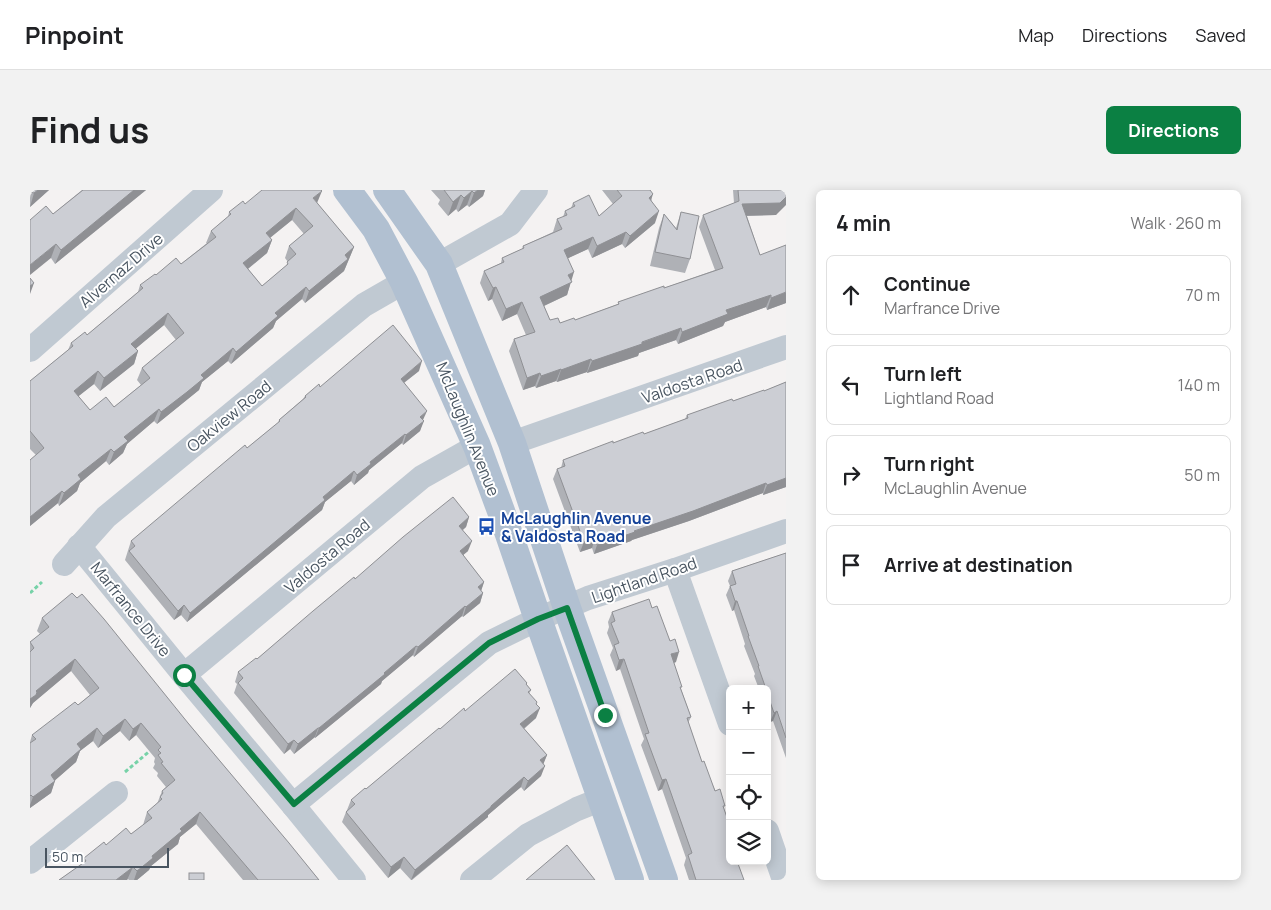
<!DOCTYPE html>
<html lang="en">
<head>
<meta charset="utf-8">
<style>
  :root { --surface:#fff; --page:#f2f2f2; --text:#202124; --muted:#757577; --line:#e0e0e0; --accent:#0b8043 }
  body { margin:0; font-family:Manrope,sans-serif; background:var(--page); color:var(--text) }
  .controls { position:absolute; right:15px; bottom:15px; display:grid; overflow:hidden; border-radius:8px; box-shadow:0 2px 12px #0003 }
  .controls button { width:45px; height:45px; display:grid; place-items:center; padding:0; border:0; border-bottom:1px solid var(--line); background:var(--surface); color:var(--text); font:25px sans-serif }
  .scale { position:absolute; left:15px; bottom:12px; width:124px; box-sizing:border-box; padding-left:5px; border:2px solid #495561; border-top:0; font-size:14px; line-height:18px; white-space:nowrap; color:#495561; -webkit-text-stroke:4px #fff; paint-order:stroke }
  .stop { position:absolute; width:15px; height:15px; margin:-11px; border:4px solid #0b8043; border-radius:50%; background:#fff }
  .stop.end { background:#0b8043; border-color:#fff; box-shadow:0 1px 5px #0008 }
  .list { margin:0; padding:0; list-style:none }
  h2 { display:flex; justify-content:space-between; align-items:center; height:65px; margin:0; padding:0 20px; font-size:21px }
  h2 small { font-size:16px; font-weight:400; color:var(--muted) }
  .list li { display:grid; grid-template-columns:32px 1fr auto; gap:15px; align-items:center; box-sizing:border-box; height:80px; margin:0 10px 10px; padding:0 10px; border:1px solid var(--line); border-radius:8px }
  .list b { display:block; font-size:19px; white-space:nowrap }
  .list p { margin:0; font-size:16px; white-space:nowrap; color:var(--muted) }
  .list em { font-size:16px; font-style:normal; color:var(--muted) }
  .icon { flex:none; width:28px; height:28px; fill:none; stroke:currentColor; stroke-width:2; stroke-linecap:round; stroke-linejoin:round }
  .map { position:relative; flex:none; width:756px; height:690px; overflow:hidden; border-radius:8px }
  header { display:flex; align-items:center; gap:30px; box-sizing:border-box; height:70px; padding:0 25px; background:var(--surface); border-bottom:1px solid var(--line) }
  header strong { font-size:24px }
  nav { display:flex; gap:28px; margin-inline-start:auto; font-size:18px }
  .intro { display:flex; align-items:center; justify-content:space-between; box-sizing:border-box; height:120px; padding:0 30px }
  h1 { margin:0; font-size:35px }
  .button { padding:12px 22px; border-radius:8px; background:var(--accent); color:#fff; font-size:18px; font-weight:700 }
  main { display:flex; gap:30px; padding:0 30px }
  aside { flex:1; background:var(--surface); border-radius:8px; box-shadow:0 2px 12px #0003 }
  .map>svg:first-child { display:block }
  .lines { fill:none; stroke-linecap:round; stroke-linejoin:round }
  .path { stroke:#77d2a8; stroke-width:3; stroke-dasharray:4 2.5; stroke-linecap:butt }
  .minor { stroke:#c0c9d2; stroke-width:24 }
  .major { stroke:#b1c0d1; stroke-width:28 }
  .wall { fill:#afb1b6; fill-rule:evenodd }
  .shaded-wall { fill:#8f9094 }
  .building { fill:#ccced4; stroke:#8f9094; fill-rule:evenodd }
  .route { stroke:#0b8043; stroke-width:6 }
  .labels { text-anchor:middle; stroke-width:4; stroke-linejoin:round; paint-order:stroke }
  .street-label { font-size:16px; fill:#495561; stroke:#fff }
  .transit-label { font-size:16px; font-weight:bold; fill:#164399; stroke:#fff; text-anchor:start }
</style>
</head>
<body>
<header>
<strong>Pinpoint</strong>
<nav><a>Map</a><a>Directions</a><a>Saved</a></nav>
</header>
<div class="intro"><h1>Find us</h1><a class="button">Directions</a></div>
<main>
<div class="map">
<svg width="756" height="690" viewBox="0 0 756 690">
  <rect width="100%" height="100%" fill="#f4f2f2"/>
  <g class="lines">
    <!-- path -->
    <g class="path">
      <polyline points="0,403 12,392"/>
      <polyline points="95,582 121,560"/>
    </g>
    <!-- minor -->
    <g class="minor">
      <polyline points="409,74 480,34 506,0"/>
      <polyline points="0,160 181,0"/>
      <polyline points="482,253 756,157"/>
      <polyline points="49,356 154,485 263,615 324,690"/>
      <polyline points="34,374 76,327 334,115 374,92"/>
      <polyline points="645,380 700,534"/>
      <polyline points="154,485 392,287 447,256"/>
      <polyline points="263,615 459,453 508,429 558,408 645,380 756,341"/>
      <polyline points="737,641 754,690"/>
      <polyline points="0,672 86,603"/>
      <polyline points="442,690 498,645 547,619 572,609"/>
    </g>
    <!-- major -->
    <g class="major">
      <polyline points="317,0 346,39 374,92 447,256 471,321 508,429 600,690"/>
      <polyline points="357,0 409,74 482,253 537,418 634,690"/>
    </g>
  </g>
  <!-- wall -->
  <g class="wall">
    <polygon points="0,0 19,0 0,17"/>
    <polygon points="52,0 116,0 25,74 21,68 23,24"/>
    <polygon points="401,0 455,0 453,6 439,17 437,15 428,22 426,19 418,26 408,14 410,10"/>
    <polygon points="572,0 620,0 625,33 595,58 592,54 562,68 558,59 538,68 541,91 537,105 514,116 520,130 530,133 545,130 588,114 588,112 634,98 685,80 669,37 673,25 704,13 703,0 756,0 746,25 717,26 730,65 756,113 737,120 736,117 695,132 693,136 648,154 646,150 609,163 608,166 557,183 557,182 527,192 526,191 506,198 505,196 493,200 479,161 484,149 496,145 487,124 472,131 462,109 458,111 450,93 454,81 471,73 472,68 492,59 493,56 523,42 527,29 533,27 535,21 541,18 543,13 569,26 583,14"/>
    <path d="M 287,13 L 324,57 L 314,81 L 275,113 L 272,109 L 246,131 L 243,138 L 201,174 L 198,171 L 172,192 L 169,200 L 127,234 L 124,231 L 97,254 L 93,263 L 79,275 L 76,271 L 50,293 L 47,301 L 29,316 L 28,313 L 0,336 L 0,270 L 6,265 L 0,259 L 0,191 L 38,160 L 41,153 L 57,145 L 108,102 L 110,95 L 126,85 L 151,74 L 177,53 L 176,53 L 181,41 L 198,27 L 199,22 L 215,14 ZM 262,30 L 274,44 L 259,56 L 255,68 L 258,72 L 256,76 L 232,96 L 218,79 L 237,63 L 242,50 L 240,48 ZM 134,135 L 146,150 L 112,178 L 107,190 L 111,195 L 84,217 L 60,220 L 48,206 L 64,194 L 70,201 L 104,174 L 108,161 L 106,158 Z"/>
    <polygon points="651,22 660,69 655,83 620,76 629,38 634,24 646,38"/>
    <polygon points="389,181 374,193 393,230 390,241 373,255 372,253 339,280 338,283 324,295 321,291 295,312 292,320 157,432 151,425 144,430 95,370 101,351 248,233 249,230 273,209 275,206 290,197"/>
    <polygon points="756,192 756,297 733,305 733,303 659,331 602,350 601,351 564,364 562,358 550,362 523,289 527,279 531,278 533,270 583,253 614,244 655,229 657,225 734,201"/>
    <polygon points="439,327 436,337 433,340 438,361 433,365 454,392 451,401 453,403 450,413 433,427 432,426 384,467 383,465 352,491 351,494 285,548 285,547 264,564 260,559 254,564 204,503 207,494 205,492 208,482 227,469 325,389"/>
    <polygon points="756,363 756,568 743,531 740,532 737,523 737,499 729,499 724,486 725,484 714,456 715,454 704,420 702,421 696,405 700,396 698,391 702,381"/>
    <polygon points="622,418 646,472 644,473 651,499 661,527 658,533 672,572 694,619 700,671 714,690 659,690 654,675 656,668 632,599 628,601 611,555 614,549 590,479 586,481 580,465 583,458 577,443 579,437 578,432 582,422"/>
    <polygon points="12,428 158,533 289,690 213,690 166,634 150,647 148,654 121,676 119,680 107,690 99,690 98,689 97,690 29,690 52,674 54,668 76,655 101,644 113,635 117,622 127,614 132,601 136,597 127,586 128,583 123,578 125,574 124,572 125,568 106,545 99,551 90,541 68,558 63,551 50,561 46,572 25,590 21,603 0,618 0,552 2,545 48,515 60,505 41,481 3,513 0,518 0,452 10,444 7,441"/>
    <polygon points="496,494 501,500 499,504 507,514 506,528 494,539 517,565 513,574 511,586 494,601 491,597 458,625 458,627 382,690 381,690 370,678 358,688 312,632 316,622 317,620 321,610 336,599 410,539 435,521"/>
  </g>
  <!-- shaded-wall -->
  <g class="shaded-wall">
    <polygon points="8,0 19,0 0,17 4,3"/>
    <polygon points="104,0 116,0 25,74 31,60"/>
    <polygon points="448,0 455,0 453,6 439,17 444,3"/>
    <polygon points="292,1 287,13 283,8"/>
    <polygon points="442,1 437,15 428,22 434,8"/>
    <polygon points="623,4 619,17 619,8"/>
    <polygon points="431,5 426,19 418,26 423,12"/>
    <polygon points="756,7 756,15 746,25 708,26 712,14"/>
    <polygon points="266,18 262,30 231,55 236,43"/>
    <polygon points="629,21 625,33 595,58 600,46"/>
    <polygon points="596,42 592,54 562,68 567,56"/>
    <polygon points="563,47 558,59 530,72 534,60"/>
    <polygon points="242,50 237,63 209,86 213,73"/>
    <polygon points="26,54 21,68 0,85 0,75"/>
    <polygon points="324,57 314,81 275,113 279,101 315,65"/>
    <polygon points="544,82 537,105 505,120 510,107 538,85"/>
    <polygon points="4,93 0,104 0,96"/>
    <polygon points="276,97 272,109 246,131 243,138 201,174 206,162 245,123"/>
    <polygon points="466,97 462,109 458,111 463,98"/>
    <polygon points="756,102 756,113 737,120 741,108"/>
    <polygon points="741,105 736,117 695,132 693,136 648,154 652,142 696,120"/>
    <polygon points="492,112 487,124 472,131 476,119"/>
    <polygon points="138,123 134,135 97,166 101,154"/>
    <polygon points="651,138 646,150 609,163 608,166 557,183 562,171"/>
    <polygon points="203,158 198,171 172,192 169,200 127,234 131,222 171,185"/>
    <polygon points="108,161 104,174 70,201 74,188"/>
    <polygon points="561,169 557,182 527,192 531,180"/>
    <polygon points="392,171 389,181 367,198 371,189"/>
    <polygon points="531,179 526,191 506,198 511,186"/>
    <polygon points="68,181 64,194 40,213 44,201"/>
    <polygon points="510,183 505,196 493,200 497,188"/>
    <polygon points="129,219 124,231 97,254 93,263 79,275 84,262 94,247"/>
    <polygon points="397,221 393,230 386,236 390,227"/>
    <polygon points="394,231 390,241 373,255 376,245"/>
    <polygon points="375,244 372,253 339,280 338,283 324,295 327,285 340,272"/>
    <polygon points="81,259 76,271 50,293 47,301 29,316 34,303 48,285"/>
    <polygon points="324,281 321,291 295,312 292,320 157,432 160,423 293,307"/>
    <polygon points="756,288 756,297 733,305 737,295"/>
    <polygon points="736,293 733,303 659,331 602,350 601,351 564,364 567,355"/>
    <polygon points="32,301 28,313 0,336 0,327"/>
    <polygon points="439,327 436,337 426,345 429,336"/>
    <polygon points="565,348 562,358 550,362 554,352"/>
    <polygon points="442,351 438,361 426,371 430,361"/>
    <polygon points="454,392 451,401 448,397"/>
    <polygon points="453,403 450,413 433,427 436,417"/>
    <polygon points="705,411 707,411 704,420 702,421"/>
    <polygon points="154,415 151,425 144,430 148,421"/>
    <polygon points="435,416 432,426 384,467 388,457"/>
    <polygon points="386,456 383,465 352,491 351,494 285,548 289,538"/>
    <polygon points="649,462 646,472 637,475 641,464"/>
    <polygon points="45,469 41,481 3,513 0,518 0,509 6,501"/>
    <polygon points="594,469 590,479 586,481 589,470"/>
    <polygon points="510,518 506,528 486,545 490,534"/>
    <polygon points="747,521 743,531 740,532 744,523"/>
    <polygon points="95,529 90,541 68,558 73,546"/>
    <polygon points="111,533 106,545 99,551 103,539"/>
    <polygon points="67,538 63,551 50,561 46,572 22,593 25,591 21,603 0,618 0,615 3,607 47,554"/>
    <polygon points="288,538 285,547 264,564 268,554"/>
    <polygon points="264,550 260,559 254,564 258,554"/>
    <polygon points="517,565 513,575 510,570"/>
    <polygon points="515,576 511,586 494,601 498,591"/>
    <polygon points="494,587 491,597 458,625 458,627 381,690 385,680"/>
    <polygon points="636,589 632,599 628,601 632,590"/>
    <polygon points="170,622 166,634 150,647 148,654 121,676 119,680 107,690 104,690 107,681 122,666 150,639"/>
    <polygon points="374,667 370,678 358,688 361,677"/>
    <polygon points="103,677 97,690 86,690"/>
  </g>
  <!-- building -->
  <g class="building">
    <polygon points="0,0 8,0 4,3 0,2"/>
    <polygon points="53,0 104,0 31,60 26,54 0,75 0,30 16,16 23,24"/>
    <path d="M 232,0 L 291,0 L 292,1 L 283,8 L 324,57 L 315,65 L 318,69 L 279,101 L 276,97 L 245,123 L 248,126 L 206,162 L 203,158 L 171,185 L 174,188 L 157,202 L 131,222 L 129,219 L 94,247 L 98,251 L 84,262 L 81,259 L 48,285 L 51,289 L 34,303 L 32,301 L 0,327 L 0,270 L 14,258 L 0,241 L 0,191 L 43,156 L 41,153 L 55,142 L 57,145 L 113,98 L 110,95 L 125,84 L 126,85 L 146,68 L 151,74 L 186,47 L 181,41 L 201,24 L 199,22 L 213,11 L 215,14 ZM 266,18 L 283,36 L 259,56 L 266,64 L 257,72 L 258,74 L 232,96 L 213,73 L 242,50 L 236,43 ZM 138,123 L 154,143 L 112,178 L 120,188 L 84,217 L 76,207 L 60,220 L 44,201 L 68,181 L 74,188 L 108,161 L 101,154 Z"/>
    <polygon points="414,0 448,0 444,3 442,1 434,8 431,5 423,12"/>
    <polygon points="587,0 620,0 623,4 619,8 629,21 600,46 596,42 567,56 563,47 534,60 544,82 538,85 542,92 510,107 520,130 528,128 530,133 544,128 545,130 589,114 588,112 634,96 634,98 693,78 673,25 709,11 708,0 756,0 756,7 750,13 712,14 730,65 756,55 756,102 741,108 741,105 696,120 698,124 652,142 651,138 612,152 612,154 562,171 561,169 531,180 531,179 511,186 510,183 497,188 484,149 505,142 492,112 476,119 466,97 463,98 454,81 474,72 472,68 494,58 493,56 532,39 527,29 537,25 535,21 545,16 543,13 559,5 569,26 592,6"/>
    <polygon points="651,22 669,26 660,69 625,62 634,24 647,40"/>
    <polygon points="0,88 4,93 0,96"/>
    <polygon points="363,135 392,171 371,189 397,221 390,227 394,231 376,245 375,244 340,272 341,274 327,285 324,281 293,307 295,310 160,423 154,415 148,421 99,361 105,356 101,351 215,255 217,258 250,231 249,230 276,207 275,206 289,194 290,197"/>
    <polygon points="756,192 756,288 737,295 736,293 663,321 604,341 605,342 567,355 565,348 554,352 527,279 535,276 533,270 583,251 583,253 613,242 614,244 658,228 657,225 702,209 703,211 734,200 734,201"/>
    <polygon points="423,307 439,327 429,336 442,351 430,361 454,392 448,397 453,403 436,417 435,416 388,457 386,456 354,483 355,484 289,538 288,538 268,554 264,550 258,554 208,493 213,488 208,482 226,468 227,469 283,421 324,387 325,389 373,347"/>
    <polygon points="756,363 756,548 747,521 744,523 737,503 737,499 736,499 728,476 729,476 718,446 719,446 707,411 705,411 700,396 706,394 702,381"/>
    <polygon points="42,403 47,408 52,404 74,429 158,533 259,653 289,690 228,690 170,622 150,639 152,641 122,666 123,668 107,681 103,677 86,690 29,690 56,671 54,668 74,652 76,655 96,638 101,644 122,628 117,622 132,609 130,607 133,603 132,601 145,590 131,573 133,572 128,565 131,563 128,560 131,557 111,533 103,539 95,529 73,546 67,538 47,554 51,559 21,585 25,591 3,607 1,605 0,606 0,553 6,549 2,545 45,512 48,515 69,498 45,469 6,501 7,502 6,505 0,509 0,462 4,458 0,452 19,437 12,428"/>
    <polygon points="619,409 622,418 627,416 640,451 645,449 649,462 641,464 652,497 650,497 661,527 657,528 672,572 674,571 685,601 690,599 695,616 693,616 700,636 700,648 699,649 700,651 700,671 707,671 714,690 666,690 658,665 662,663 636,589 632,590 619,555 615,544 619,543 594,469 589,470 584,455 589,453 581,433 585,431 582,422"/>
    <polygon points="485,479 497,493 496,494 501,500 498,502 507,512 506,514 510,518 490,534 517,565 510,570 515,576 498,591 494,587 461,616 461,617 385,680 374,667 361,677 316,622 325,614 321,610 335,598 336,599 409,538 410,539 434,518 435,521"/>
    <polygon points="537,655 565,690 496,690"/>
    <rect x="159" y="683" width="15" height="7"/>
  </g>
  <g class="lines">
    <!-- route -->
    <polyline class="route" points="154,485 264,614 459,453 508,429 537,418 575,525"/>
  </g>
  <!-- icons -->
  <defs>
    <symbol id="bus-bare" viewBox="-9 -9 18 18"><path d="M-5-6H5V4H4V6H2V4H-2V6H-4V4H-5ZM-3.5-4V0h7V-4ZM-3.5 1.2v1.5H-2V1.2ZM2 1.2v1.5H3.5V1.2Z" fill="#1a4fb4" stroke="#fff" stroke-width="2.5" paint-order="stroke"/></symbol>
  </defs>
  <g fill-rule="evenodd">
    <use href="#bus-bare" x="444" y="324" width="25" height="25"/>
  </g>
  <g class="labels">
    <!-- street labels -->
    <g class="street-label">
      <text transform="translate(91 80) rotate(-41)" y="6">Alvernaz Drive</text>
      <text transform="translate(662 191) rotate(-19)" y="6">Valdosta Road</text>
      <text transform="translate(199 226) rotate(-39)" y="6">Oakview Road</text>
      <text transform="translate(438 239) rotate(68)" y="6">McLaughlin Avenue</text>
      <text transform="translate(297 366) rotate(-40)" y="6">Valdosta Road</text>
      <text transform="translate(614 390) rotate(-19)" y="6">Lightland Road</text>
      <text transform="translate(101 419) rotate(51)" y="6">Marfrance Drive</text>
    </g>
    <!-- transit labels -->
    <g class="transit-label">
      <text x="471" y="334">McLaughlin Avenue<tspan x="471" dy="18">&amp; Valdosta Road</tspan></text>
    </g>
  </g>
</svg>
<div class="controls">
<button>+</button>
<button>−</button>
<button><svg class="icon" aria-label="locate" viewBox="0 0 24 24"><circle cx="12" cy="12" r="6"/><path d="M12 2v4M12 18v4M2 12h4M18 12h4"/></svg></button>
<button><svg class="icon" aria-label="layers" viewBox="0 0 24 24"><path d="M12 4l9 5-9 5-9-5zM3 14l9 5 9-5"/></svg></button>
</div>
<div class="scale">50 m</div>
<div class="stop" style="left:154px;top:485px"></div>
<div class="stop end" style="left:575px;top:525px"></div>
</div>
<aside>
<h2>4 min<small>Walk · 260 m</small></h2>
<ul class="list">
<li><svg class="icon" aria-label="ahead" viewBox="0 0 24 24"><path d="M12 20V5M6 11l6-6 6 6"/></svg><div><b>Continue</b><p>Marfrance Drive</p></div><em>70 m</em></li>
<li><svg class="icon" aria-label="left" viewBox="0 0 24 24"><path d="M17 20v-9H6M10 6l-5 5 5 5"/></svg><div><b>Turn left</b><p>Lightland Road</p></div><em>140 m</em></li>
<li><svg class="icon" aria-label="right" viewBox="0 0 24 24"><path d="M7 20v-9h11M14 6l5 5-5 5"/></svg><div><b>Turn right</b><p>McLaughlin Avenue</p></div><em>50 m</em></li>
<li><svg class="icon" aria-label="arrive" viewBox="0 0 24 24"><path d="M6 21V4h12l-3 4 3 4H6"/></svg><div><b>Arrive at destination</b></div></li>
</ul>
</aside>
</main>
</body>
</html>
